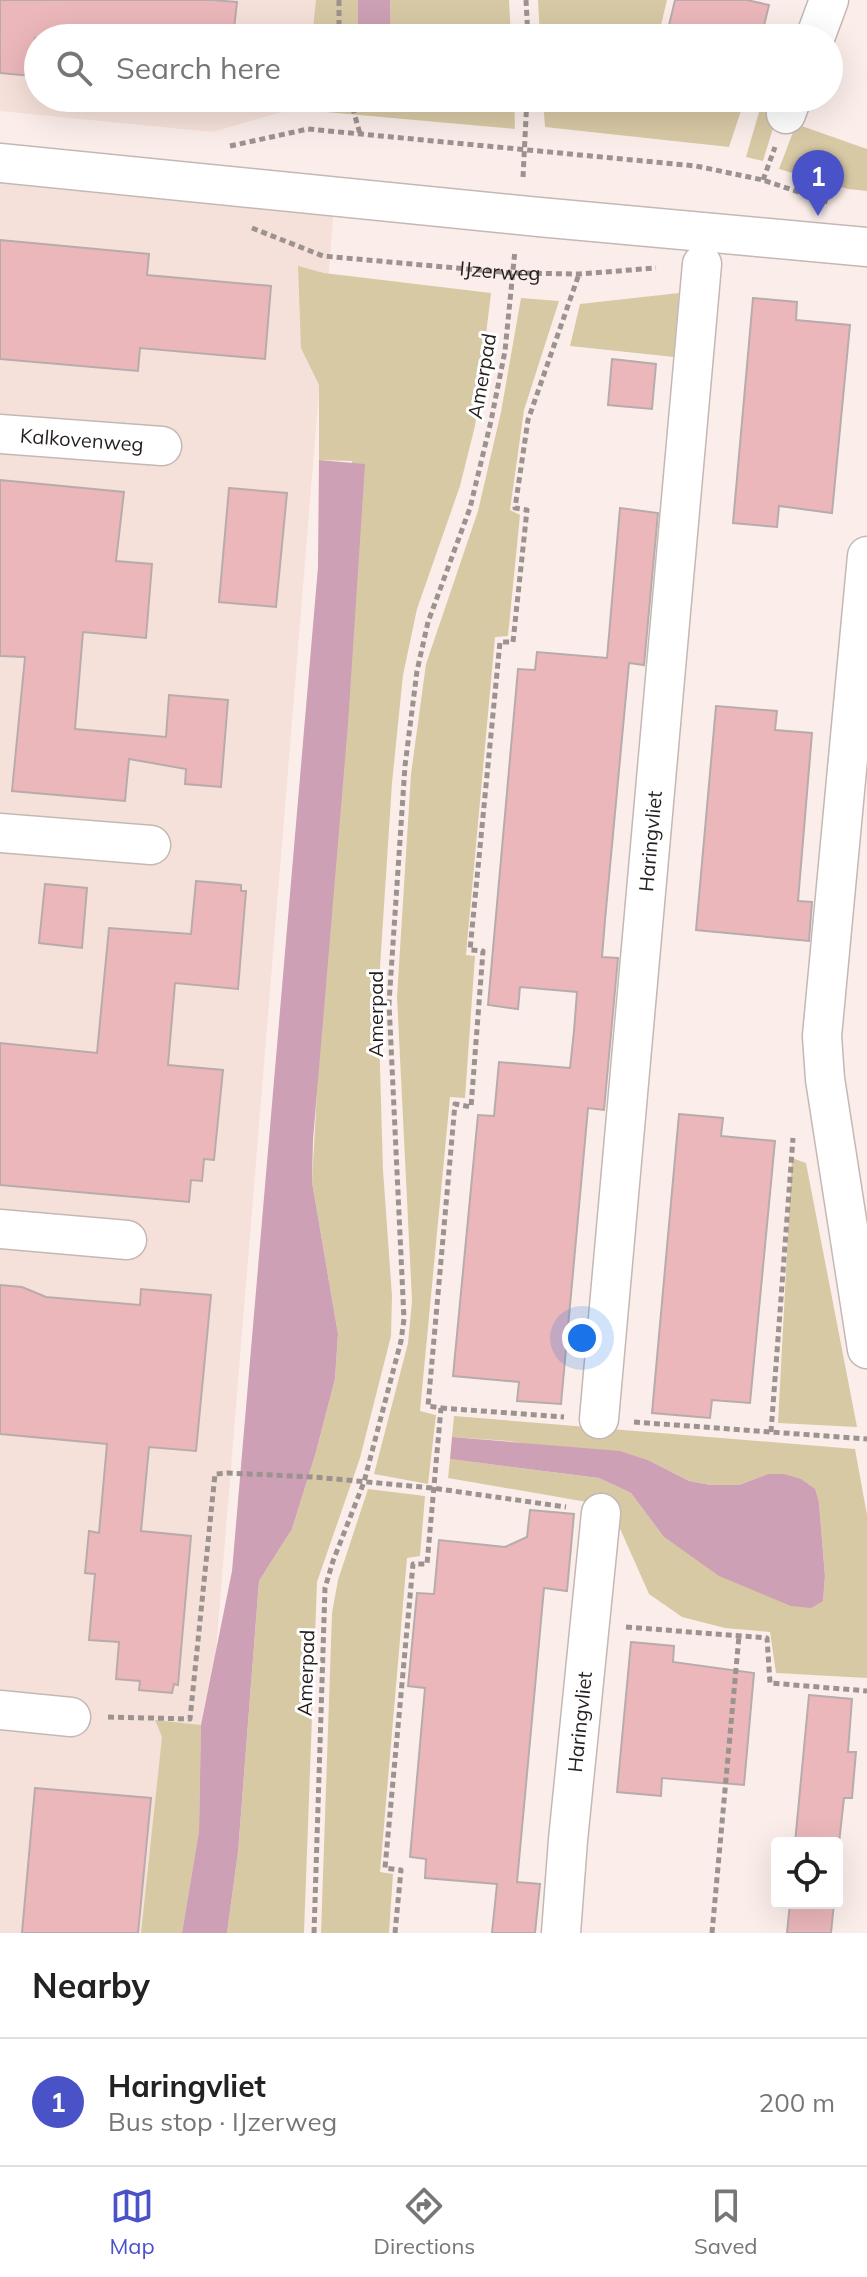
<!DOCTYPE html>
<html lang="en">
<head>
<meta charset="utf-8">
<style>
  :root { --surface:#fff; --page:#f2f2f2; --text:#222; --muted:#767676; --line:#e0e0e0; --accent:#4a52c8 }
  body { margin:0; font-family:Mulish,sans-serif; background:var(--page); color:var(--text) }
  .controls { position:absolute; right:24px; bottom:24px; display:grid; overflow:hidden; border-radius:8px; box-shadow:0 8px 32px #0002 }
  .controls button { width:72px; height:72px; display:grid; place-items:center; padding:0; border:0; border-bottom:2px solid var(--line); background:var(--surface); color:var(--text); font:40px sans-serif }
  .you { position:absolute; left:582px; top:1338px; width:28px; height:28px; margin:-20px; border:6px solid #fff; border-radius:50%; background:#1a73e8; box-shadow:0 0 0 12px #1a73e833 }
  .badge { display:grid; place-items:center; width:52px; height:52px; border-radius:50%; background:var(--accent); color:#fff; font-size:26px; font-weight:700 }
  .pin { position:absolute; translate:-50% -66px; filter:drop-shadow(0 2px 4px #0008) }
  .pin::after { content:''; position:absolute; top:42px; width:28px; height:24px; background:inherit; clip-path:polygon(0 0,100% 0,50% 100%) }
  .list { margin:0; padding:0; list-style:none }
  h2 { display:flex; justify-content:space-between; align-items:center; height:104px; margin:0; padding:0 32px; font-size:34px }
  h2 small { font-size:26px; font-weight:400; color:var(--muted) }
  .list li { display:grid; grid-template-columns:52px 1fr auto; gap:24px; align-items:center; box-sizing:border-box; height:128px; padding:0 32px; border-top:2px solid var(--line) }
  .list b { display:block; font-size:30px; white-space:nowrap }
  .list p { margin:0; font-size:26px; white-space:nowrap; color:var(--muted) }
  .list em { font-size:26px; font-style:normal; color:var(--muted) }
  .icon { flex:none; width:44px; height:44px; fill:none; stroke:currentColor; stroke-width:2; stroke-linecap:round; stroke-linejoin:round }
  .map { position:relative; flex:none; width:867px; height:1933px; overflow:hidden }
  .search { position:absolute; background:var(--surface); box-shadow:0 8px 32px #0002; left:24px; right:24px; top:24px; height:88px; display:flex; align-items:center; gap:20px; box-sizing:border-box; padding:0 28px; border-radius:44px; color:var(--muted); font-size:30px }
  .sheet { height:232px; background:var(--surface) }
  nav { display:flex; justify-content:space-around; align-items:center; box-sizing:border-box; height:112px; border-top:2px solid var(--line); background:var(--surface); font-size:22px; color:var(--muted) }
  nav a { display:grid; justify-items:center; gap:4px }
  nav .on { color:var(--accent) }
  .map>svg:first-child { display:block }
  .built { fill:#f6e1da }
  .green { fill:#d8c9a5 }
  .water { fill:#cda0b5 }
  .building { fill:#ebb7bb; stroke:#b8abac; stroke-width:2 }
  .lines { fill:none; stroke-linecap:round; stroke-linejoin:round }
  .street-casing { stroke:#c4b8b4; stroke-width:41 }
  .path { stroke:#9c9390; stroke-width:5; stroke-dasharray:6 4; stroke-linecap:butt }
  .street { stroke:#fff; stroke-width:38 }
  .labels { text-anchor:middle; stroke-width:6; stroke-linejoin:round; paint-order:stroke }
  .street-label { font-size:20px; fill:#241f1e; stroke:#fff }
</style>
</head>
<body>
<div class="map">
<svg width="867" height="1933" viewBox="0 0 867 1933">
  <rect width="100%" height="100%" fill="#fbeeea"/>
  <!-- built -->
  <g class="built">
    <polygon points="0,0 330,0 325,38 38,38 38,98 318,98 317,102 212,132 0,111"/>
    <polygon points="0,164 335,196 193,1933 0,1933"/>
  </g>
  <!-- green -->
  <g class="green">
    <polygon points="316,0 358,0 358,38 312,38"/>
    <polygon points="390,0 509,0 511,38 391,38"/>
    <polygon points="538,0 667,0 658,38 540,38"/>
    <polygon points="305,98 514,98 515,129 303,110"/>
    <polygon points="543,98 674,98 741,111 729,147 545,127"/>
    <polygon points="761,105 778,112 763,161 746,157"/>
    <polygon points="796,124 867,149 867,191 848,189 779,169"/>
    <polygon points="298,266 324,273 491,293 475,426 460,486 417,609 403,675 392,783 378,998 383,1170 392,1296 391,1336 360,1458 317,1582 304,1933 227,1933 238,1852 259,1581 292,1529 316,1452 335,1379 338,1334 312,1182 352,461 319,460 319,385 301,348"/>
    <polygon points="679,293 674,357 570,346 580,304"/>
    <polygon points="521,298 559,301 524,410 510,510 520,515 508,636 495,637 466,955 475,956 465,1098 450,1097 420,1411 436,1415 428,1484 374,1474 408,1343 412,1301 397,997 411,774 426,664 478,511 501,412"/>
    <polygon points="792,1158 806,1163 857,1427 778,1423"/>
    <polygon points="454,1416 855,1449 867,1515 867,1678 776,1673 770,1632 725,1628 682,1617 649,1594 610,1506 448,1478 450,1459 599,1478 631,1493 663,1536 823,1601 825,1576 819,1503 768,1474 739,1485 711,1485 689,1481 650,1461 508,1441 452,1437"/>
    <polygon points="368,1489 425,1496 420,1556 407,1558 380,1872 393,1874 389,1933 321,1933 332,1613 338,1580"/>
    <polygon points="155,1720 201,1725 199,1831 182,1933 141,1933 162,1737"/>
  </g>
  <!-- water -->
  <g class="water">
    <polygon points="358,0 390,0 391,38 358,38"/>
    <polygon points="319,460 365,464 348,724 313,1140 312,1182 338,1334 335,1379 316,1452 292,1529 259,1581 238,1852 227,1933 182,1933 199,1831 201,1725 232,1571 318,567"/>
    <polygon points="452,1437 620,1451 650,1461 689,1481 711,1485 739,1485 768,1474 784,1474 801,1479 815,1489 819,1503 825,1576 823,1601 811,1608 791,1606 719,1576 663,1536 631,1493 599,1478 450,1459"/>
  </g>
  <!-- building -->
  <g class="building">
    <polygon points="0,0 212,0 237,2 233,38 35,38 32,76 0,73"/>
    <polygon points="675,0 747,0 769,5 761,38 666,38"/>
    <polygon points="0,240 149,254 147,275 271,286 265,359 140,348 138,371 0,359"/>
    <polygon points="753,298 797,302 796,320 850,325 832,513 779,506 777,527 733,523"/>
    <polygon points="612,359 656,364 652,409 608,405"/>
    <polygon points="0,480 124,492 116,561 152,564 146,638 83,632 75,729 166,737 169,695 228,700 221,787 185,784 186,769 129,759 125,801 12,791 25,657 0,656"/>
    <polygon points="229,488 287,493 276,607 219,602"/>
    <polygon points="620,508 658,513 644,665 629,663 605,920 602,957 618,958 604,1110 588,1108 561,1404 517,1401 519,1382 453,1376 478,1115 494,1116 499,1062 570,1068 574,1031 577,992 520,987 518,1009 488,1005 518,669 535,670 537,652 607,658"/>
    <polygon points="716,706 777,711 775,730 812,733 798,901 812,902 809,941 696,930"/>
    <polygon points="196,881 241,885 241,891 246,891 238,989 175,983 168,1065 223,1070 214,1160 204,1159 202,1181 191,1180 189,1202 0,1185 0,1043 97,1053 109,928 191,934"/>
    <polygon points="45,884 87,888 82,948 39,943"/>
    <polygon points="679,1114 723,1118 721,1136 775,1141 750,1403 712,1400 710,1418 652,1413"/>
    <polygon points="0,1285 22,1287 46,1297 140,1305 141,1289 211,1295 196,1451 149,1447 141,1531 191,1536 178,1685 174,1684 172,1693 139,1690 140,1681 116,1679 119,1642 89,1640 95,1574 85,1573 89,1531 99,1533 107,1444 0,1434"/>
    <polygon points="530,1510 574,1514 567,1591 544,1588 534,1698 517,1882 540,1884 535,1933 492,1933 497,1884 425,1878 426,1859 410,1857 425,1688 408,1686 417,1593 434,1594 439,1540 505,1547 527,1537"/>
    <polygon points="631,1642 674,1646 673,1662 754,1673 744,1785 662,1778 661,1796 617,1792"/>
    <polygon points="809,1695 852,1699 848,1752 856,1752 852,1798 844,1798 839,1843 795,1843"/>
    <polygon points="35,1788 151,1798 138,1933 22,1933"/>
    <polygon points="790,1903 834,1903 831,1933 787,1933"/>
  </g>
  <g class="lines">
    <defs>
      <g id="street">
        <polyline points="815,38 829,0"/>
        <polyline points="786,114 792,98"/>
        <polyline points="0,163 539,217 867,247"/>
        <path id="s2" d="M 0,434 L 162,446"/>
        <polyline points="867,556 822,1036 825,1079 867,1349"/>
        <polyline points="0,833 151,845"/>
        <polyline points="0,1229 127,1240"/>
        <path id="s3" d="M 599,1419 L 702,264"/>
        <polyline points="0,1710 71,1717"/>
        <path id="s4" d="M 561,1933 L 568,1840 L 601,1513"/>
      </g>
    </defs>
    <!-- street casing -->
    <use href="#street" class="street-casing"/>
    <!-- path -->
    <g class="path">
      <polyline points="339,0 339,38"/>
      <polyline points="526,0 528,38"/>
      <polyline points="350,98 360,134"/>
      <polyline points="230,146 308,129 696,166 763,180 831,203"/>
      <polyline points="523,177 527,98"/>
      <polyline points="763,180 775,147"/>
      <path id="s1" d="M 252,228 L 323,256 L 512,273 L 579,274 L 656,268"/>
      <polyline points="441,1408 564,1417"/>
      <polyline points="634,1422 867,1439"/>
      <polyline points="771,1432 793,1138"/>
      <polyline points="626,1627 767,1638 770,1683 867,1691"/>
      <polyline points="108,1717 190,1719 215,1474 228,1473 314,1477 432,1488 566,1507"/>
      <polyline points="314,1933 325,1588 333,1561 364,1482 401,1341 404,1319 389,1003 405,766 417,671 428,622 470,508 491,421 505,351 515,250"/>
      <polyline points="395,1933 401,1870 385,1868 413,1564 427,1564 441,1408 428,1406 455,1104 471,1107 483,951 470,950 500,642 513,642 527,510 515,508 528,420 579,274"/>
      <polyline points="712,1933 739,1636"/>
    </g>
    <!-- street -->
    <use href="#street" class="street"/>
  </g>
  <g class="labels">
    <!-- street labels -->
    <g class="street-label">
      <text dy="7" stroke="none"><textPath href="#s1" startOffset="254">IJzerweg</textPath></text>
      <text transform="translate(482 376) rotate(-80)" y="7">Amerpad</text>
      <text dy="7" stroke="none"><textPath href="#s2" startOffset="82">Kalkovenweg</textPath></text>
      <text dy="7" stroke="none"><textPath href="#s3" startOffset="580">Haringvliet</textPath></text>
      <text transform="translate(376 1014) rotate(-90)" y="7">Amerpad</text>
      <text transform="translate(306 1673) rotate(-88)" y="7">Amerpad</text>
      <text dy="7" stroke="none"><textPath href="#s4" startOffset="212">Haringvliet</textPath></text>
    </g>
  </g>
</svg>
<div class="controls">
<button><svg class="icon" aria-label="locate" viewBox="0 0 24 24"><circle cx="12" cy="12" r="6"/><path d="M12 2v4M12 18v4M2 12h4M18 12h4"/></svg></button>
</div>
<div class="you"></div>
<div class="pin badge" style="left:818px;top:216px">1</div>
<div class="search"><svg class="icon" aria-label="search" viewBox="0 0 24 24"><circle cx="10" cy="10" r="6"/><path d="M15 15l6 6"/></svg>Search here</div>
</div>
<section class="sheet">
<h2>Nearby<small></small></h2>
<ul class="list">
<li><span class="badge">1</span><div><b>Haringvliet</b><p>Bus stop · IJzerweg</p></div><em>200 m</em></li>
</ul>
</section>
<nav>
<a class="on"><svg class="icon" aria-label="map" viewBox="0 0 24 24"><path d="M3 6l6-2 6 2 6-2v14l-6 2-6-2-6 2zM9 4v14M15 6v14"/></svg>Map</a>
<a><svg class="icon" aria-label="directions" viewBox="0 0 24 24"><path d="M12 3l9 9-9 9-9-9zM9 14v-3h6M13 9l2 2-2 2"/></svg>Directions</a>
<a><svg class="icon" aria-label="saved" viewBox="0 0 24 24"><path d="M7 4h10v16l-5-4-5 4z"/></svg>Saved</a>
</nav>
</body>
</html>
